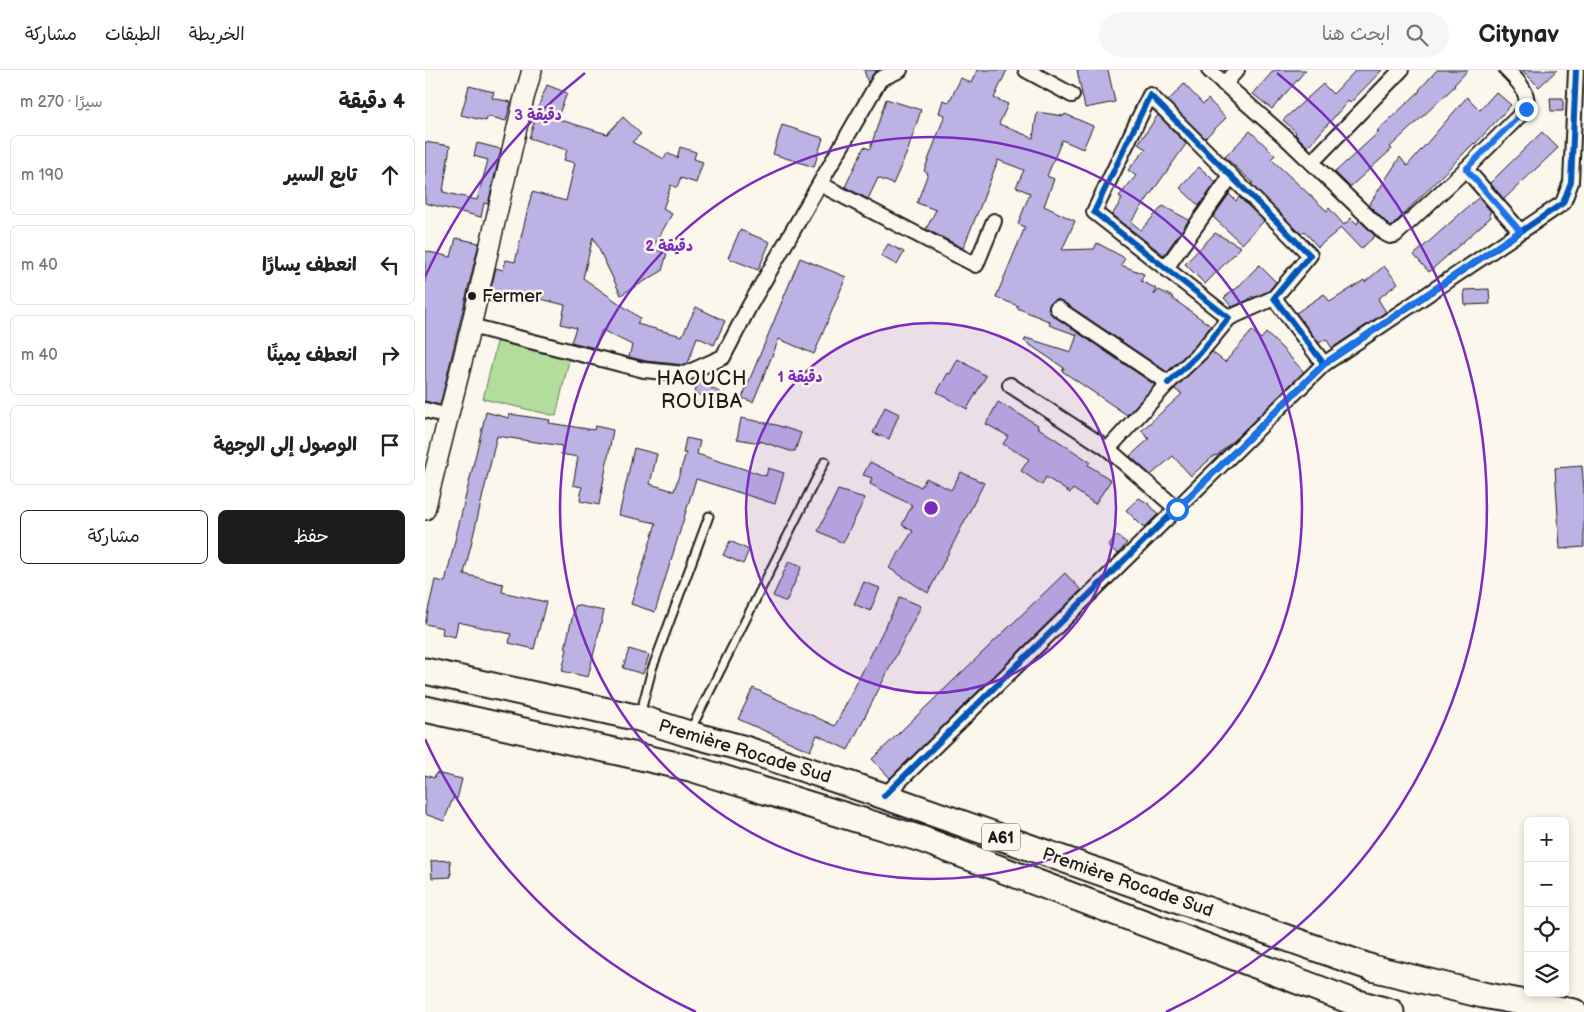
<!DOCTYPE html>
<html lang="ar">
<head>
<meta charset="utf-8">
<style>
  :root { --surface:#fff; --page:#f6f6f6; --text:#222; --muted:#767676; --line:#e0e0e0; --accent:#1c1c1c }
  body { margin:0; font-family:"Balsamiq Sans","Playpen Sans Arabic",sans-serif; background:var(--page); color:var(--text); direction:rtl }
  .controls { position:absolute; right:15px; bottom:15px; display:grid; overflow:hidden; border-radius:8px; box-shadow:0 2px 8px #0003 }
  .controls button { width:45px; height:45px; display:grid; place-items:center; padding:0; border:0; border-bottom:1px solid var(--line); background:var(--surface); color:var(--text); font:25px sans-serif }
  .stop { position:absolute; width:15px; height:15px; margin:-11px; border:4px solid #1a73e8; border-radius:50%; background:#fff }
  .stop.end { background:#1a73e8; border-color:#fff; box-shadow:0 1px 5px #0008 }
  .list { margin:0; padding:0; list-style:none }
  h2 { display:flex; justify-content:space-between; align-items:center; height:65px; margin:0; padding:0 20px; font-size:21px }
  h2 small { font-size:16px; font-weight:400; color:var(--muted) }
  .list li { display:grid; grid-template-columns:32px 1fr auto; gap:15px; align-items:center; box-sizing:border-box; height:80px; margin:0 10px 10px; padding:0 10px; border:1px solid var(--line); border-radius:8px }
  .list b { display:block; font-size:19px; white-space:nowrap }
  .list em { font-size:16px; font-style:normal; color:var(--muted) }
  .actions { display:flex; gap:10px; padding:15px 20px }
  .actions a { flex:1; padding:11px 0; border:1px solid var(--accent); border-radius:8px; text-align:center; font-size:18px; color:var(--accent) }
  .actions .main { background:var(--accent); color:#fff }
  .icon { flex:none; width:28px; height:28px; fill:none; stroke:currentColor; stroke-width:2; stroke-linecap:round; stroke-linejoin:round }
  .map { position:relative; flex:none; width:1159px; height:942px; overflow:hidden; direction:ltr }
  header { display:flex; align-items:center; gap:30px; box-sizing:border-box; height:70px; padding:0 25px; background:var(--surface); border-bottom:1px solid var(--line) }
  header strong { font-size:24px }
  nav { display:flex; gap:28px; margin-inline-start:auto; font-size:18px }
  .search { width:350px; height:45px; background:var(--page); display:flex; align-items:center; gap:12px; box-sizing:border-box; padding:0 18px; border-radius:28px; color:var(--muted); font-size:19px }
  main { display:flex }
  aside { flex:1; background:var(--surface) }
  .map>svg:first-child { display:block }
  .green { fill:#b2dd9a; stroke:#677c5b }
  .building { fill:#bcb2e3; stroke:#1c1c1c }
  .lines { fill:none; stroke-linecap:round; stroke-linejoin:round }
  .lane-casing { stroke:#1c1c1c; stroke-width:11 }
  .street-casing { stroke:#1c1c1c; stroke-width:18 }
  .secondary-casing { stroke:#1c1c1c; stroke-width:22 }
  .highway-casing { stroke:#1c1c1c; stroke-width:29 }
  .lane { stroke:#fbf7ec; stroke-width:7 }
  .street { stroke:#fbf7ec; stroke-width:14 }
  .secondary { stroke:#fbf7ec; stroke-width:19 }
  .highway { stroke:#fbf7ec; stroke-width:25 }
  .cycleway-casing { stroke:#fbf7ec; stroke-width:9 }
  .cycleway { stroke:#0057b8; stroke-width:6 }
  .route { stroke:#1a73e8; stroke-width:6 }
  .ring { fill:none; stroke:#7b2cbf; stroke-width:2.5 }
  .poi-dot { fill:#1c1c1c; stroke:#fbf7ec; stroke-width:2 }
  .labels { text-anchor:middle; stroke-width:5; stroke-linejoin:round; paint-order:stroke }
  .shield { fill:#fbf7ec; stroke:#5f5e5a; stroke-width:1 }
  .shield-label { font-size:16px; font-weight:bold; fill:#1c1c1c }
  .poi-label { font-size:18px; fill:#1c1c1c; stroke:#fbf7ec; text-anchor:start }
  .street-label { font-size:18px; fill:#1c1c1c; stroke:#fbf7ec }
  .quarter-label { font-size:20px; letter-spacing:1px; fill:#1c1c1c; stroke:#fbf7ec }
  .centre { fill:#7b2cbf; stroke:#fbf7ec; stroke-width:2.5 }
  .ring-label { font-size:15px; text-anchor:middle; font-weight:bold; fill:#7b2cbf; stroke:#fbf7ec; stroke-width:5; stroke-linejoin:round; paint-order:stroke }
</style>
</head>
<body>
<header>
<strong>Citynav</strong>
<div class="search"><svg class="icon" aria-label="search" viewBox="0 0 24 24"><circle cx="10" cy="10" r="6"/><path d="M15 15l6 6"/></svg>ابحث هنا</div>
<nav><a>الخريطة</a><a>الطبقات</a><a>مشاركة</a></nav>
</header>
<main>
<div class="map">
<svg width="1159" height="942" viewBox="0 0 1159 942">
  <rect width="100%" height="100%" fill="#fbf7ec"/>
  <filter id="ink" filterUnits="userSpaceOnUse"><feTurbulence type="fractalNoise" baseFrequency=".02" numOctaves="2"/><feDisplacementMap in="SourceGraphic" scale="10" xChannelSelector="R" yChannelSelector="G"/><feConvolveMatrix kernelMatrix="1 2 1 2 8 2 1 2 1" color-interpolation-filters="sRGB"/></filter>
  <g filter="url(#ink)">
    <!-- green -->
    <polygon class="green" points="73,268 145,286 131,346 58,329"/>
    <!-- building -->
    <g class="building">
      <polygon points="439,0 454,0 448,4 443,13"/>
      <polygon points="552,0 582,0 569,28 583,34 574,54 608,68 612,42 639,46 640,44 668,56 658,79 637,70 622,106 629,109 619,136 650,151 637,180 669,179 672,173 700,188 696,195 719,204 716,211 732,219 729,225 734,220 748,227 747,228 786,256 769,277 742,302 637,231 632,229 625,233 623,238 627,245 730,315 702,345 637,301 639,298 599,271 601,268 646,282 652,265 624,255 626,252 592,238 593,236 571,227 600,157 593,154 605,123 591,117 599,100 573,90 555,137 538,178 501,159 511,140 492,133 503,103 499,101 520,45 514,43 518,30 524,32 536,8 546,13"/>
      <polygon points="652,0 683,0 690,32 660,38"/>
      <polygon points="849,0 881,0 847,39 828,24"/>
      <polygon points="931,0 957,0 925,33 923,31 883,77 870,64 871,62 858,50 898,14 908,24"/>
      <polygon points="1012,0 1043,0 1029,15 1030,16 965,77 967,79 925,117 910,102 954,62 952,61 995,21 994,20"/>
      <polygon points="1097,0 1132,0 1114,17"/>
      <polygon points="759,14 778,34 783,29 801,48 780,68 743,31"/>
      <polygon points="122,15 142,23 132,49 182,64 198,47 216,64 207,72 239,89 242,83 252,88 255,77 271,82 269,89 278,92 271,113 256,108 252,118 246,115 238,139 247,144 227,179 242,183 237,201 196,225 168,167 158,208 215,248 212,254 257,266 271,237 300,251 289,275 272,267 263,293 259,295 221,291 204,287 207,275 177,260 170,278 146,272 151,258 136,254 140,235 84,221 80,235 63,231 71,198 78,200 81,190 90,192 107,122 141,131 150,93 139,90 142,80 104,68 112,43 111,42"/>
      <polygon points="44,16 69,22 67,28 86,32 81,51 63,46 61,51 36,45"/>
      <polygon points="1071,22 1086,35 1050,74 1049,73 966,157 944,135 975,87 982,96 1042,27 1055,40"/>
      <polygon points="1125,28 1138,28 1138,41 1126,41"/>
      <polygon points="461,29 496,40 483,80 468,114 453,108 443,129 420,117 439,77 445,79"/>
      <polygon points="733,45 761,74 706,152 716,160 738,136 764,150 739,185 687,145 697,129 694,126 711,106 703,100 721,79 713,74"/>
      <polygon points="357,55 398,68 389,97 348,84"/>
      <polygon points="825,61 850,85 846,89 902,141 904,138 919,155 926,148 932,154 934,150 950,166 936,179 916,158 893,177 879,161 876,164 826,114 828,113 800,87"/>
      <polygon points="1117,62 1133,78 1079,129 1065,113"/>
      <polygon points="0,72 25,76 18,122 52,130 63,90 49,86 52,73 76,79 63,134 59,133 56,147 0,133"/>
      <polygon points="774,97 791,112 774,136 755,118"/>
      <polygon points="804,124 811,131 814,127 839,151 817,174 788,147"/>
      <polygon points="1054,127 1066,142 1064,144 1066,147 1004,202 989,185"/>
      <polygon points="315,160 345,172 333,200 303,188"/>
      <polygon points="790,163 816,177 780,214 760,194"/>
      <polygon points="31,168 54,173 15,335 0,331 0,181 26,187"/>
      <polygon points="463,174 479,182 472,195 456,186"/>
      <polygon points="375,188 421,207 389,284 354,269 328,332 317,328"/>
      <polygon points="834,195 851,212 844,221 828,228 827,226 823,230 807,237 799,228 809,219 810,220"/>
      <polygon points="959,196 973,213 953,229 961,242 907,278 901,269 894,273 871,243 899,224 905,232 939,210 940,212"/>
      <polygon points="1064,219 1065,234 1040,235 1039,220"/>
      <polygon points="827,261 836,269 841,263 856,277 879,302 811,368 791,386 790,385 766,406 748,386 726,405 705,386 724,369 716,361 757,324 749,319 787,282 800,292"/>
      <polygon points="533,289 561,306 542,339 512,322 523,303 525,304"/>
      <polygon points="275,312 296,323 291,333 269,322"/>
      <polygon points="573,332 613,355 612,357 665,392 663,395 686,410 670,434 648,419 645,423 621,407 617,415 596,401 604,389 578,374 583,366 561,354"/>
      <polygon points="460,337 474,344 464,369 448,363"/>
      <polygon points="61,342 84,348 84,344 125,350 124,353 169,360 170,356 188,360 174,435 155,431 157,417 148,415 153,387 136,384 137,376 72,366 39,504 78,514 77,522 121,532 109,579 84,573 86,564 33,552 30,567 17,564 18,558 0,554 10,510 20,512"/>
      <polygon points="316,348 351,355 376,363 370,381 365,381 335,371 335,373 312,369"/>
      <polygon points="261,368 275,371 272,384 341,406 343,398 359,403 350,434 271,409 230,542 206,534 231,453 194,445 209,378 232,384 225,414 249,421 261,383 258,383"/>
      <polygon points="445,392 496,417 501,408 526,420 536,402 559,413 503,523 464,498 488,461 477,455 487,435 445,414 447,408 438,405"/>
      <polygon points="1157,396 1159,420 1159,477 1135,479 1130,398"/>
      <polygon points="413,420 440,428 418,473 393,461"/>
      <polygon points="714,428 724,434 733,444 719,458 701,440"/>
      <polygon points="691,465 702,473 693,484 683,476"/>
      <polygon points="305,471 324,480 318,494 298,485"/>
      <polygon points="364,491 377,496 361,532 348,526"/>
      <polygon points="640,503 656,520 465,708 447,689"/>
      <polygon points="439,512 455,518 445,541 429,534"/>
      <polygon points="475,527 496,536 423,680 392,665 385,681 313,649 328,618 410,656"/>
      <polygon points="150,535 179,541 163,607 137,601 142,579 140,578"/>
      <polygon points="204,579 224,585 218,604 198,598"/>
      <polygon points="11,703 37,709 32,729 28,728 19,751 0,744 0,705 9,708"/>
      <polygon points="25,790 26,807 7,808 6,791"/>
    </g>
    <g class="lines">
      <defs>
        <g id="lane">
          <polyline points="215,645 227,599 284,446"/>
          <polyline points="265,661 400,391"/>
        </g>
        <g id="street">
          <polyline points="601,0 647,25"/>
          <path d="M 784,0 L 861,68 L 961,164 L 965,166 L 970,165 L 1041,99 L 1101,39 C 1105,23 1093,11 1082,0"/>
          <polyline points="799,14 812,0"/>
          <polyline points="887,92 976,0"/>
          <polyline points="1041,99 1095,161"/>
          <polyline points="395,114 551,195 569,151"/>
          <polyline points="741,198 806,106"/>
          <polyline points="632,238 743,313 683,379 752,439"/>
          <polyline points="804,248 849,228"/>
          <polyline points="46,256 219,300 260,304 298,287 325,235 455,9 475,0"/>
          <polyline points="743,313 775,283 804,248 669,142 725,25 885,185 849,228 899,294"/>
          <polyline points="585,315 683,379"/>
          <polyline points="0,340 23,346"/>
          <polyline points="459,726 899,294 1138,133 1146,112 1151,0"/>
        </g>
        <polyline id="secondary" points="0,440 46,256 98,32 107,0"/>
        <g id="highway">
          <polyline points="0,601 214,648 264,664 317,678 459,726 947,898 1058,925 1149,942"/>
          <polyline points="0,639 265,698 496,769 926,931 966,942"/>
        </g>
      </defs>
      <!-- lane casing -->
      <use href="#lane" class="lane-casing"/>
      <!-- street casing -->
      <use href="#street" class="street-casing"/>
      <!-- secondary casing -->
      <use href="#secondary" class="secondary-casing"/>
      <!-- highway casing -->
      <use href="#highway" class="highway-casing"/>
      <!-- lane -->
      <use href="#lane" class="lane"/>
      <!-- street -->
      <use href="#street" class="street"/>
      <!-- secondary -->
      <use href="#secondary" class="secondary"/>
      <!-- highway -->
      <use href="#highway" class="highway"/>
      <defs>
        <g id="cycleway">
          <polyline points="743,313 775,283 804,248 669,142 725,25 885,185 849,228 899,294"/>
          <polyline points="459,726 899,294 1138,133 1146,112 1151,0"/>
        </g>
      </defs>
      <!-- cycleway casing -->
      <use href="#cycleway" class="cycleway-casing"/>
      <!-- cycleway -->
      <use href="#cycleway" class="cycleway"/>
    </g>
  </g>
  <g class="lines" filter="url(#ink)">
    <!-- route -->
    <polyline class="route" points="752,439 899,294 1095,161 1041,99 1101,39"/>
  </g>
  <!-- distance rings -->
  <circle cx="506" cy="438" r="185" fill="#7b2cbf" fill-opacity=".12"/>
  <g class="ring">
    <circle cx="506" cy="438" r="185"/>
    <circle cx="506" cy="438" r="371"/>
    <path d="M271 942A556 556 0 0 1 0 669M0 207A556 556 0 0 1 160 3M852 3A556 556 0 0 1 741 942"/>
  </g>
  <!-- markers -->
  <circle class="poi-dot" cx="47" cy="226" r="5"/>
  <g class="labels">
    <!-- shield labels -->
    <rect class="shield" x="557" y="753.5" width="38" height="27" rx="4"/>
    <g class="shield-label">
      <text x="576" y="773">A61</text>
    </g>
    <!-- poi labels -->
    <g class="poi-label">
      <text x="57" y="232">Fermer</text>
    </g>
    <!-- street labels -->
    <g class="street-label">
      <text transform="translate(320 681) rotate(17)" y="6">Première Rocade Sud</text>
      <text transform="translate(703 812) rotate(19)" y="6">Première Rocade Sud</text>
    </g>
    <!-- quarter labels -->
    <g class="quarter-label">
      <text x="277" y="315">HAOUCH<tspan x="277" dy="23">ROUIBA</tspan></text>
    </g>
  </g>
  <circle cx="506" cy="438" r="8" class="centre"/>
  <g class="ring-label">
    <text x="113" y="50">3 دقيقة</text>
    <text x="244" y="181">2 دقيقة</text>
    <text x="375" y="312">1 دقيقة</text>
  </g>
</svg>
<div class="controls">
<button>+</button>
<button>−</button>
<button><svg class="icon" aria-label="locate" viewBox="0 0 24 24"><circle cx="12" cy="12" r="6"/><path d="M12 2v4M12 18v4M2 12h4M18 12h4"/></svg></button>
<button><svg class="icon" aria-label="layers" viewBox="0 0 24 24"><path d="M12 4l9 5-9 5-9-5zM3 14l9 5 9-5"/></svg></button>
</div>
<div class="stop" style="left:752px;top:439px"></div>
<div class="stop end" style="left:1101px;top:39px"></div>
</div>
<aside>
<h2>4 دقيقة<small>سيرًا · 270 m</small></h2>
<ul class="list">
<li><svg class="icon" aria-label="ahead" viewBox="0 0 24 24"><path d="M12 20V5M6 11l6-6 6 6"/></svg><div><b>تابع السير</b></div><em>190 m</em></li>
<li><svg class="icon" aria-label="left" viewBox="0 0 24 24"><path d="M17 20v-9H6M10 6l-5 5 5 5"/></svg><div><b>انعطف يسارًا</b></div><em>40 m</em></li>
<li><svg class="icon" aria-label="right" viewBox="0 0 24 24"><path d="M7 20v-9h11M14 6l5 5-5 5"/></svg><div><b>انعطف يمينًا</b></div><em>40 m</em></li>
<li><svg class="icon" aria-label="arrive" viewBox="0 0 24 24"><path d="M6 21V4h12l-3 4 3 4H6"/></svg><div><b>الوصول إلى الوجهة</b></div></li>
</ul>
<div class="actions"><a class="main">حفظ</a><a>مشاركة</a></div>
</aside>
</main>
</body>
</html>
